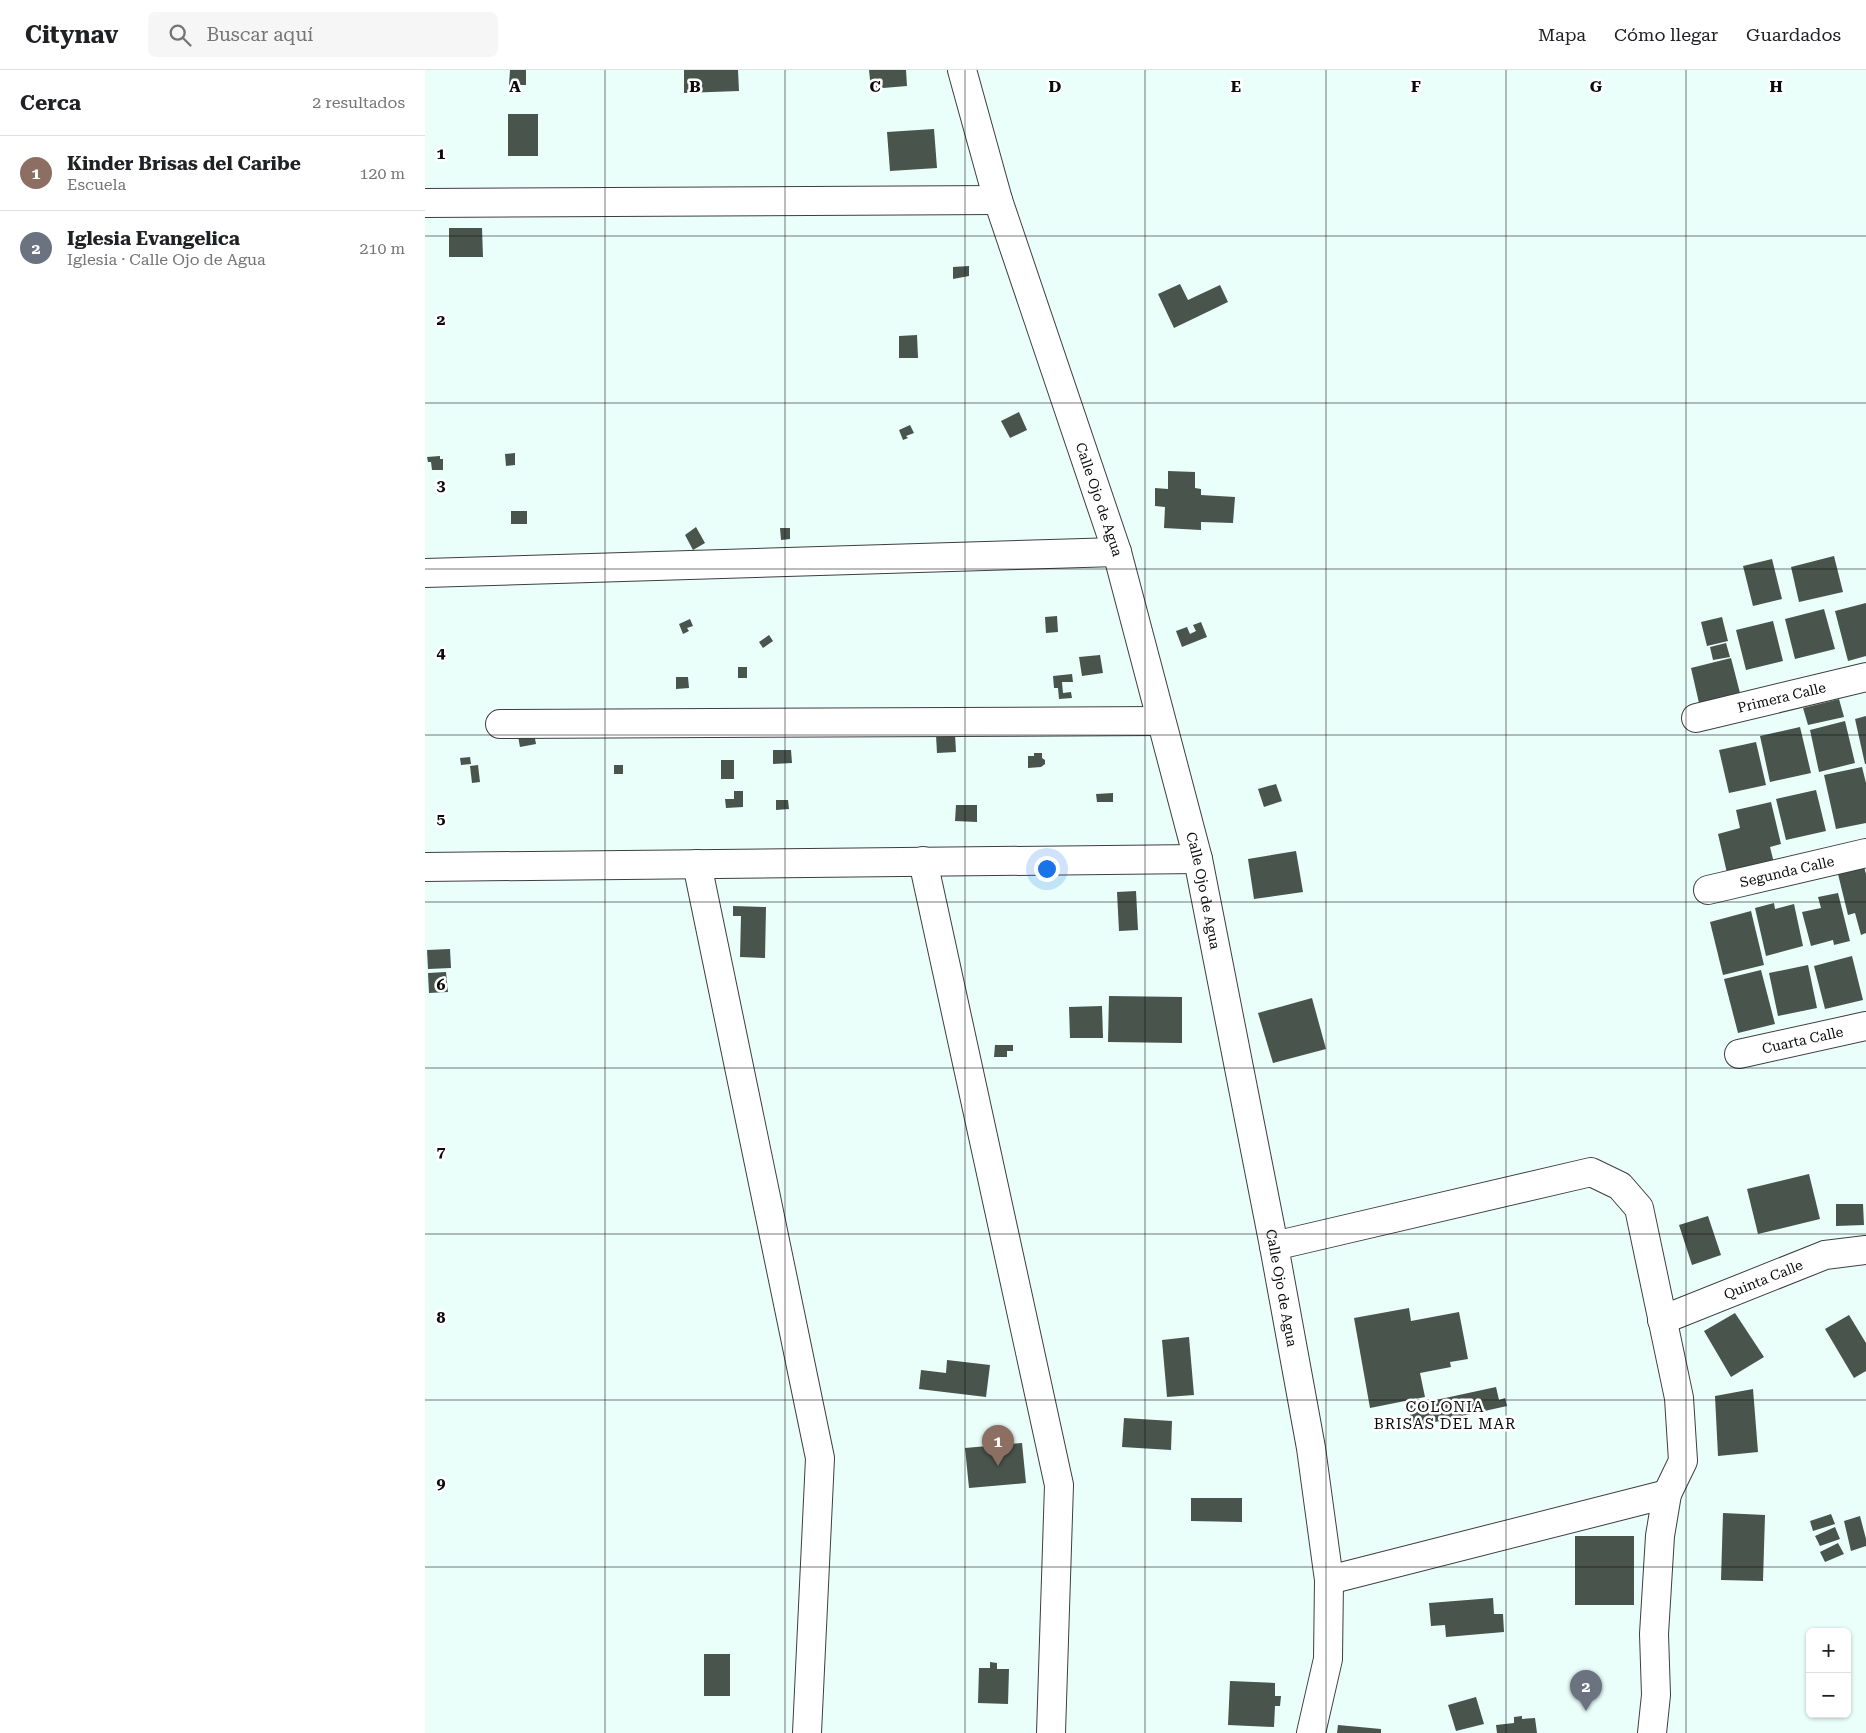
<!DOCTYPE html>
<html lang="es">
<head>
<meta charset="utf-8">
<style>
  :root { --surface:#fff; --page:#f6f6f6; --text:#202124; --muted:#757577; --line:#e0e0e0; --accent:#296624 }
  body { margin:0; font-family:"Roboto Serif",serif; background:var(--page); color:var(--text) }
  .controls { position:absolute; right:15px; bottom:15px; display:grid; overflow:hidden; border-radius:8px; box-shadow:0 1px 4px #0004 }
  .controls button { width:45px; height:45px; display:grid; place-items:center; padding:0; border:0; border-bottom:1px solid var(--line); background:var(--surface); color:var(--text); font:25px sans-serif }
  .you { position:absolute; left:621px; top:798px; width:18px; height:18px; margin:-12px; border:4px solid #fff; border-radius:50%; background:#1a73e8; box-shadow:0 0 0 8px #1a73e833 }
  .badge { display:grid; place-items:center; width:32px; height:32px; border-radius:50%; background:var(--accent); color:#fff; font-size:16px; font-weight:700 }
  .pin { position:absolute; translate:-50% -41px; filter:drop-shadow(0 1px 2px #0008) }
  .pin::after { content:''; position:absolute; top:26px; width:18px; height:15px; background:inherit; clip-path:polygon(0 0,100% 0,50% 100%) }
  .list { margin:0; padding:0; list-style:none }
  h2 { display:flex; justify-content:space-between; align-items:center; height:65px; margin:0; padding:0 20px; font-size:21px }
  h2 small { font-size:16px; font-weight:400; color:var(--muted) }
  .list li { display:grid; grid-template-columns:32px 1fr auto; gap:15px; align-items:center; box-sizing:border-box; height:75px; padding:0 20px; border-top:1px solid var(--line) }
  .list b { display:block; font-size:19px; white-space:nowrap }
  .list p { margin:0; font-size:16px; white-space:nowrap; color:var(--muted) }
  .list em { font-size:16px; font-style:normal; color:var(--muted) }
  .icon { flex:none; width:28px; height:28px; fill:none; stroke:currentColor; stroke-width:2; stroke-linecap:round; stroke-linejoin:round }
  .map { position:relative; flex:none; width:1441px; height:1663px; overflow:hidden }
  header { display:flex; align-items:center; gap:30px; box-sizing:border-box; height:70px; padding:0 25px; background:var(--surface); border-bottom:1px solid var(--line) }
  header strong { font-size:24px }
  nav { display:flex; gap:28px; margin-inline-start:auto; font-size:18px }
  .search { width:350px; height:45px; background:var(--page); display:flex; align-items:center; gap:12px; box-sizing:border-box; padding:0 18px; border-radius:8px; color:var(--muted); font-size:19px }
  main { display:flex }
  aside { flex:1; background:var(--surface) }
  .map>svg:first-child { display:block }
  .building { fill:#48544c }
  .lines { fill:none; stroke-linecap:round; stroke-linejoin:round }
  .street-casing { stroke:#3e3e3e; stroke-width:30 }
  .street { stroke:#fff; stroke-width:28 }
  .grid { fill:none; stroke:#0b0b0b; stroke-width:1; stroke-opacity:0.55 }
  .labels { text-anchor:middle; stroke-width:5; stroke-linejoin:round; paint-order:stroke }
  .street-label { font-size:14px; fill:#0b0b0b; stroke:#fff }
  .neighbourhood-label { font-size:15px; letter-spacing:1px; fill:#0b0b0b; stroke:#fff }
  .grid-label { font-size:16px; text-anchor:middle; font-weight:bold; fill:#0b0b0b; stroke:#fff; stroke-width:5; stroke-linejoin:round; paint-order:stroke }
</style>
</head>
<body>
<header>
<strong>Citynav</strong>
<div class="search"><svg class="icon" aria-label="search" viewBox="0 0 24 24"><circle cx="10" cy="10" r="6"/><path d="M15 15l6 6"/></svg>Buscar aquí</div>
<nav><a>Mapa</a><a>Cómo llegar</a><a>Guardados</a></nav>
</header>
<main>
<aside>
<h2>Cerca<small>2 resultados</small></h2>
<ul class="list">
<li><span class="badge" style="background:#8d6e63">1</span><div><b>Kinder Brisas del Caribe</b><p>Escuela</p></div><em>120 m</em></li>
<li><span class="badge" style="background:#6b7280">2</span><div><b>Iglesia Evangelica</b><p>Iglesia · Calle Ojo de Agua</p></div><em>210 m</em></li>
</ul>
</aside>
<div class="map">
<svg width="1441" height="1663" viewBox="0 0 1441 1663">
  <rect width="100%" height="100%" fill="#eafffa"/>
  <!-- building -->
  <g class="building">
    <polygon points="85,0 101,0 101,15 84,15"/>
    <polygon points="259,0 313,0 314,21 259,23"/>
    <polygon points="444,0 481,0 482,16 446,19"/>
    <rect x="83" y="44" width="30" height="42"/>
    <polygon points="509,59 512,98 465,101 462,62"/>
    <polygon points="24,158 57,158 58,187 24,187"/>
    <polygon points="544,196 544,206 528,209 528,197"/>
    <polygon points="755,214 763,230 795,215 803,232 749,258 733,224"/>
    <polygon points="492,265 493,288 474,288 474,266"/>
    <polygon points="594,342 602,360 585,368 576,351"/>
    <polygon points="485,355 489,363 481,366 483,368 478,370 474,360"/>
    <polygon points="90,383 90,395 81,396 80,384"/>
    <polygon points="15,386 15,389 18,389 18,400 7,400 6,392 3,392 2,387"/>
    <polygon points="743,401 770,402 770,418 776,419 776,425 810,427 808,453 776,452 776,460 739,458 740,437 730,436 730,418 743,419"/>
    <rect x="86" y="441" width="16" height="13"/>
    <polygon points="271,457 280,473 268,480 260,465"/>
    <polygon points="355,458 365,458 365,469 356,470"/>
    <polygon points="1409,486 1418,522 1374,532 1366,497"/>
    <polygon points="1347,489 1357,529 1328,536 1318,496"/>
    <polygon points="1441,533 1441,586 1423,591 1410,541"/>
    <polygon points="1399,539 1410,579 1370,589 1360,549"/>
    <polygon points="632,546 633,562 621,563 620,547"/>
    <polygon points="1297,547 1303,571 1282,576 1276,552"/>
    <polygon points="265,549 268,556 262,558 264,561 258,564 254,554"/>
    <polygon points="1348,551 1358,591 1321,600 1311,560"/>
    <polygon points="776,552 782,567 757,577 751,561 762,557 765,564 771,561 768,555"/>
    <polygon points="344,565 348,571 338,578 334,572"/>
    <polygon points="1301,573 1305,587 1288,590 1285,577"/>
    <polygon points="675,585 678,603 657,606 654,587"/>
    <polygon points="1306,588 1315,623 1274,633 1266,598"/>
    <rect x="313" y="597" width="9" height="11"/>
    <polygon points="647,604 648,612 637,612 638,623 646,622 647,628 634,629 633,618 629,618 628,606"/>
    <polygon points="251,607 263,607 264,618 251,619"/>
    <polygon points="1414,629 1419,647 1383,655 1378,638"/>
    <polygon points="1441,646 1441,694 1440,694 1430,649"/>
    <polygon points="1420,651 1430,693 1394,702 1385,660"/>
    <polygon points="1375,657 1386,703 1345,712 1335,666"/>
    <polygon points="109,663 111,674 95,677 93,666"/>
    <polygon points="530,664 531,682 512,683 511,665"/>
    <polygon points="1331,672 1341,715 1304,723 1294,680"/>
    <polygon points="348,680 366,680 367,693 348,694"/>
    <polygon points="609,683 617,683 617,688 620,690 620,694 616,697 603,698 603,686 609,686"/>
    <polygon points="45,687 46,694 36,695 35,688"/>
    <rect x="296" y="690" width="13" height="19"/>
    <polygon points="53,695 55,712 47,713 45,696"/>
    <rect x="189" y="695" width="9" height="9"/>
    <polygon points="1437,697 1441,713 1441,753 1411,759 1399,705"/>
    <polygon points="851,714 857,731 839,737 833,719"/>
    <polygon points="1391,720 1401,761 1361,770 1351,729"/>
    <polygon points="309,721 318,721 318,737 301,738 300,729 309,729"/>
    <polygon points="688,723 688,732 672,732 671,724"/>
    <polygon points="351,730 363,730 364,739 351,740"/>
    <polygon points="1346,732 1356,774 1345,777 1349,793 1302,803 1293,764 1315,758 1311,740"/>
    <polygon points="531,735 552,735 552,752 530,751"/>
    <polygon points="871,781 878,822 829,829 823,789"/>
    <polygon points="1439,797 1441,804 1441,863 1436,865 1430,843 1423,845 1413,804"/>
    <polygon points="711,821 713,860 694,861 692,822"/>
    <polygon points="1413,823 1425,871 1409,875 1408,870 1386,876 1377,842 1396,838 1393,827"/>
    <polygon points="1349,833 1350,839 1369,834 1378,876 1341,886 1330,838"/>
    <polygon points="308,836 341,837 340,888 315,887 316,846 308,846"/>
    <polygon points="1326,841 1339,895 1298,905 1285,852"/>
    <polygon points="25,879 26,898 3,899 2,880"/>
    <polygon points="1427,886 1438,930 1400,939 1389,896"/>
    <polygon points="1383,895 1392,938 1353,946 1344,903"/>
    <polygon points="1336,900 1350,954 1313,963 1299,909"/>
    <polygon points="21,902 23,922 4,923 3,903"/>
    <polygon points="684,926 757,927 757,973 683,972"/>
    <polygon points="887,928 901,979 848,993 833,943"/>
    <polygon points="677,936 678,968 645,968 644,937"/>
    <polygon points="570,975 588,975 588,981 582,981 582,987 569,987"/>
    <polygon points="1384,1104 1395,1149 1333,1164 1322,1119"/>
    <polygon points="1411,1134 1438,1134 1439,1155 1411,1156"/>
    <polygon points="1283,1146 1296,1185 1267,1195 1254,1155"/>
    <polygon points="984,1238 986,1251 1034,1242 1043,1289 1025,1292 1026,1297 995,1303 1000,1327 945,1338 929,1248"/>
    <polygon points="1310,1243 1339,1287 1306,1307 1279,1261"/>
    <polygon points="1424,1245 1441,1273 1441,1301 1429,1308 1400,1259"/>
    <polygon points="764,1267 769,1325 742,1327 737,1270"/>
    <polygon points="522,1290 565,1295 561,1327 494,1319 496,1300 521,1303"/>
    <polygon points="1071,1317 1074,1330 1080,1328 1082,1336 988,1357 983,1336"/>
    <polygon points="1328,1319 1333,1382 1293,1386 1290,1326"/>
    <polygon points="699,1348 747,1351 746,1380 697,1377"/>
    <polygon points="597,1373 601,1413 544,1418 540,1378"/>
    <polygon points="766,1428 817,1428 817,1452 766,1451"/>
    <polygon points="1298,1443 1340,1445 1338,1511 1296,1510"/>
    <polygon points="1406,1444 1410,1454 1388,1461 1385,1451"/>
    <polygon points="1435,1446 1441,1469 1441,1476 1426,1481 1419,1451"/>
    <polygon points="1410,1457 1415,1469 1395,1476 1390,1466"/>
    <rect x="1150" y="1466" width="59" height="69"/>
    <polygon points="1413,1473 1419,1484 1400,1492 1395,1482"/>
    <polygon points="1068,1528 1069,1544 1078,1544 1079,1562 1021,1567 1020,1555 1006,1556 1004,1533"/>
    <rect x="279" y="1584" width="26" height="42"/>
    <polygon points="565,1592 572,1593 572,1599 584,1599 583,1634 553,1633 554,1598 565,1598"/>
    <polygon points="805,1611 850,1613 850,1626 856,1626 855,1636 850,1636 849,1657 803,1655"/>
    <polygon points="1051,1627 1059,1654 1031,1661 1023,1635"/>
    <polygon points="1097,1646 1097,1649 1110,1648 1112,1663 1072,1663 1071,1655 1089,1653 1089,1647"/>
    <polygon points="913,1655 956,1659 956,1663 912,1663"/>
  </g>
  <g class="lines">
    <defs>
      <g id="street">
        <path id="s1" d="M 537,0 L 573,130 L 692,482 L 773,789 L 849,1176 L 886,1378 L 904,1510 L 903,1589 L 886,1663"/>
        <polyline points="0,133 573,130"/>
        <polyline points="0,503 692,482"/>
        <path id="s2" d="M 1271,648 L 1441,607"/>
        <polyline points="75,654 736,651"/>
        <polyline points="498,791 634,1415 626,1663"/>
        <polyline points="272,794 395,1388 382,1663"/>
        <polyline points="0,797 773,789"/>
        <path id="s3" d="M 1283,820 L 1441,783"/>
        <path id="s4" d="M 1314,984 L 1441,956"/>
        <polyline points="849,1176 1166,1102 1195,1116 1214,1138 1254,1328 1258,1391 1242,1424 1235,1466 1229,1564 1231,1625 1227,1663"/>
        <path id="s5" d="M 1237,1250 L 1400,1185 L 1441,1180"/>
        <polyline points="904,1510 1242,1424"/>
      </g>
    </defs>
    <!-- street casing -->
    <use href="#street" class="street-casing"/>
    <!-- street -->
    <use href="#street" class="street"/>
  </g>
  <!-- grid -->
  <path class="grid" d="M 180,0 L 180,1663M 360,0 L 360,1663M 540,0 L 540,1663M 720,0 L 720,1663M 901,0 L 901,1663M 1081,0 L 1081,1663M 1261,0 L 1261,1663M 0,166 L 1441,166M 0,333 L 1441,333M 0,499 L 1441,499M 0,665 L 1441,665M 0,832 L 1441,832M 0,998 L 1441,998M 0,1164 L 1441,1164M 0,1330 L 1441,1330M 0,1497 L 1441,1497"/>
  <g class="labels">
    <!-- street labels -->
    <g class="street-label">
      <text dy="5" stroke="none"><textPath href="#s1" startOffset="451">Calle Ojo de Agua</textPath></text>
      <text dy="5" stroke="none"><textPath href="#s2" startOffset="88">Primera Calle</textPath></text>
      <text dy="5" stroke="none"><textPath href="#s3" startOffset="81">Segunda Calle</textPath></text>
      <text dy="5" stroke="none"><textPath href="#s1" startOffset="856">Calle Ojo de Agua</textPath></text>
      <text dy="5" stroke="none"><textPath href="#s4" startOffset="65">Cuarta Calle</textPath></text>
      <text dy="5" stroke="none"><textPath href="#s5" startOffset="109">Quinta Calle</textPath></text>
      <text dy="5" stroke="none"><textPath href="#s1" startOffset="1261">Calle Ojo de Agua</textPath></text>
    </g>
    <!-- neighbourhood labels -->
    <g class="neighbourhood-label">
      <text x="1020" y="1342">COLONIA<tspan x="1020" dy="17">BRISAS DEL MAR</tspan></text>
    </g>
  </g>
  <g class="grid-label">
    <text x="90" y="22">A</text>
    <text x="270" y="22">B</text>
    <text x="450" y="22">C</text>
    <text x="630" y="22">D</text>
    <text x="811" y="22">E</text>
    <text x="991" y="22">F</text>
    <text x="1171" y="22">G</text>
    <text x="1351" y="22">H</text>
    <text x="16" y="89">1</text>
    <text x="16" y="255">2</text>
    <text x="16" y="421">3</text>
    <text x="16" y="588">4</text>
    <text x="16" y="754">5</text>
    <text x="16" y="920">6</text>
    <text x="16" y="1087">7</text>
    <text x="16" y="1253">8</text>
    <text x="16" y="1419">9</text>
  </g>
</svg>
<div class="controls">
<button>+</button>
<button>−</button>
</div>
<div class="you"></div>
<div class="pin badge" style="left:573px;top:1396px;background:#8d6e63">1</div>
<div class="pin badge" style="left:1161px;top:1641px;background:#6b7280">2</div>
</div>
</main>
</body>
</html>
